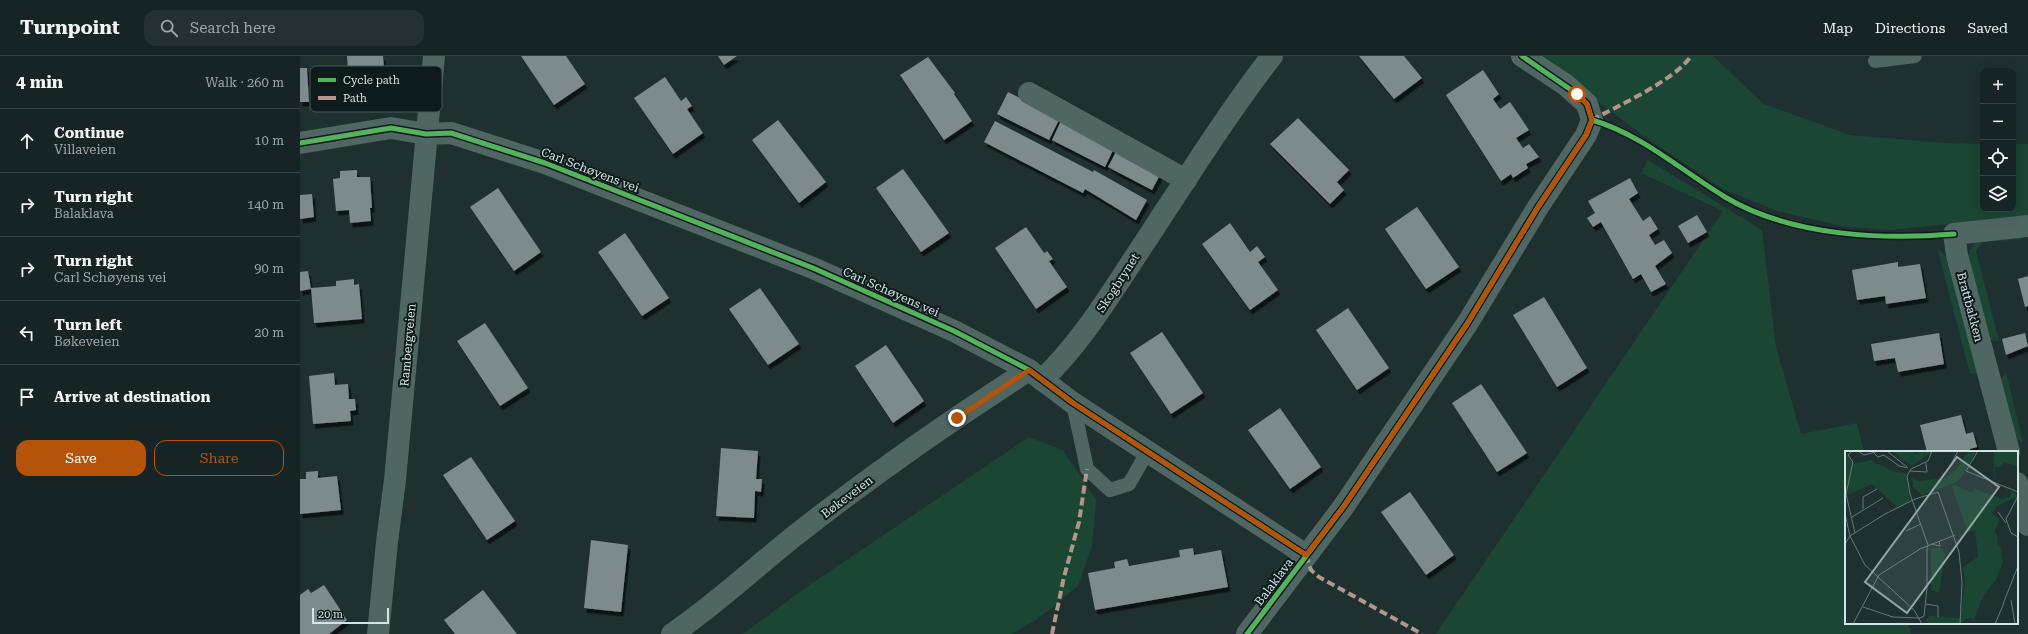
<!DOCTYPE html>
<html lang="en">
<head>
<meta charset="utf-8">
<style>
  :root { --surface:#172425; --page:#243032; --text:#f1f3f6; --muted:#9ea4a7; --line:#364142; --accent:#b45309 }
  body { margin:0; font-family:"Roboto Serif",serif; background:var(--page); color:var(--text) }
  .controls { position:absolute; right:12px; top:12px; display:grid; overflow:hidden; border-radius:8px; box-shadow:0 4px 16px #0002 }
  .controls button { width:36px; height:36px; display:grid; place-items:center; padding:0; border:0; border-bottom:1px solid var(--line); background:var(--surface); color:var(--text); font:20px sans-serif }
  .scale { position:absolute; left:12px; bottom:10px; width:77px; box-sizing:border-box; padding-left:4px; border:2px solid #d3e4e5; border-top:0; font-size:11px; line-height:14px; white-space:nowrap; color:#d3e4e5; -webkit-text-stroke:3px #0e1b1c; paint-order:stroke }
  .stop { position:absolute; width:12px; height:12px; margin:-9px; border:3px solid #b45309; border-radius:50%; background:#fff }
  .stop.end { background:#b45309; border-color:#fff; box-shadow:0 1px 4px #0008 }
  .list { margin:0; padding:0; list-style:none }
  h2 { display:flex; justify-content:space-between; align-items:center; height:52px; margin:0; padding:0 16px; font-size:17px }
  h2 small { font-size:13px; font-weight:400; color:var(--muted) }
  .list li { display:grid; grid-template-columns:26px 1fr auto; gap:12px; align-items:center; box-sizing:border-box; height:64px; padding:0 16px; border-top:1px solid var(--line) }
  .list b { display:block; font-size:15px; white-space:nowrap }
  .list p { margin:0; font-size:13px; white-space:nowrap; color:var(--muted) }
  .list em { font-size:13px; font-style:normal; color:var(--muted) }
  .actions { display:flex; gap:8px; padding:12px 16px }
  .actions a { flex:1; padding:9px 0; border:1px solid var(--accent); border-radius:12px; text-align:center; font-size:14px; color:var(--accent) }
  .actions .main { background:var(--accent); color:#fff }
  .icon { flex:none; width:22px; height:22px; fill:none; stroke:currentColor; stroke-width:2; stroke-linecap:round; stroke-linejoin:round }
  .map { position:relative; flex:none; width:1728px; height:578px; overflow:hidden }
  header { display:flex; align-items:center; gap:24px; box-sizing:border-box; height:56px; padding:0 20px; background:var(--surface); border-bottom:1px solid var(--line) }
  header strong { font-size:19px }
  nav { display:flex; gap:22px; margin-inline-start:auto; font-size:14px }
  .search { width:280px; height:36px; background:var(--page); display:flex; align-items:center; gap:10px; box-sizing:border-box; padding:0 14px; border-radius:12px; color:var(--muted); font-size:15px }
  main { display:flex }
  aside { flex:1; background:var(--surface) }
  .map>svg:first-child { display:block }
  .green { fill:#1b4633 }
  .building { fill:#7e8b8d; filter:url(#shadow) }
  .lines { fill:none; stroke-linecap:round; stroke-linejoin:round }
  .service { stroke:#4f6662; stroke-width:14 }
  .minor { stroke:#4f6662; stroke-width:22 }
  .quiet { stroke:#b2968c; stroke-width:4; stroke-dasharray:8 4; stroke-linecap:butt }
  .cycleway-casing { stroke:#0e1b1c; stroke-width:8 }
  .cycleway { stroke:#56b35d; stroke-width:5 }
  .route { stroke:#b45309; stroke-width:5 }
  .labels { text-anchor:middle; stroke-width:4; stroke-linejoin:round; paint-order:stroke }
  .street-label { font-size:12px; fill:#d3e4e5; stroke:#0e1b1c }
  .inset-road { fill:none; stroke:#677879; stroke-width:1 }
  .view { fill:#94a5a6; fill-opacity:0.15; stroke:#94a5a6; stroke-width:2 }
  .inset-edge { fill:none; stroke:#d3e4e5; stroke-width:2 }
  .key { fill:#0e1b1c; stroke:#495758; stroke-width:1 }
  .key-label { font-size:11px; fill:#d3e4e5 }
</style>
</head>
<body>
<header>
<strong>Turnpoint</strong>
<div class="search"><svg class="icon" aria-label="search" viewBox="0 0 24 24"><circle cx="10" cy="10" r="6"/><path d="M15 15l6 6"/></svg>Search here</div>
<nav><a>Map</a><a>Directions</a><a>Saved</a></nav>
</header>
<main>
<aside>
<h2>4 min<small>Walk · 260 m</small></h2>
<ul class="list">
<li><svg class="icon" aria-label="ahead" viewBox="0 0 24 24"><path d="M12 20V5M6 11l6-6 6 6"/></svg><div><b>Continue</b><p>Villaveien</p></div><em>10 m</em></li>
<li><svg class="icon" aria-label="right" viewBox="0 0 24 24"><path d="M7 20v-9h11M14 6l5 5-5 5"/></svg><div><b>Turn right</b><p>Balaklava</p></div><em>140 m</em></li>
<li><svg class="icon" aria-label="right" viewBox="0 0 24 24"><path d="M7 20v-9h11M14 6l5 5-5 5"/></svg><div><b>Turn right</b><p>Carl Schøyens vei</p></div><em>90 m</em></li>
<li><svg class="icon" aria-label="left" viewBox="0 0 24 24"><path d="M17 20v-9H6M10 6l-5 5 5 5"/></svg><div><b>Turn left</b><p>Bøkeveien</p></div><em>20 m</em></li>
<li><svg class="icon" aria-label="arrive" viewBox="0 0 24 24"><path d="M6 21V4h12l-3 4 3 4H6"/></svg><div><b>Arrive at destination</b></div></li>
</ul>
<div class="actions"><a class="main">Save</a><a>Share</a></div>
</aside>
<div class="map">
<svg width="1728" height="578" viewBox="0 0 1728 578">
  <defs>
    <filter id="shadow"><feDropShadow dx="2.5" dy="4.5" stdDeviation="0" flood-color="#0009"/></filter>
  </defs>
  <rect width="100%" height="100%" fill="#1f3031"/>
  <!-- green -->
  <g class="green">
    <polygon points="1236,0 1413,0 1464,48 1550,79 1644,87 1683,88 1683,153 1713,153 1713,88 1728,88 1728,160 1591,174 1547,171 1477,155 1423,133 1351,85"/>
    <polygon points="1348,104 1462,174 1476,291 1501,378 1557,367 1564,396 1546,396 1546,567 1608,567 1611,578 1136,578 1423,155 1341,117"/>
    <path d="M 1721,179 L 1723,183 L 1682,186 L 1676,195 L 1699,284 L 1695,285 L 1688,283 L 1669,207 C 1669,203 1668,198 1670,194 C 1676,177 1706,180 1721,179 Z"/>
    <polygon points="1637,191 1648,203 1678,317 1670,318"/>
    <polygon points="1706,316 1723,386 1714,382 1700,326"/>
    <polygon points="729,381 763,394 796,444 792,490 778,530 739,562 711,578 443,578 505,532"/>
  </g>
  <!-- building -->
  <g class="building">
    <polygon points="47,0 83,0 86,36 65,38 64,28 49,29"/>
    <polygon points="221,0 266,0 285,28 254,49"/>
    <polygon points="418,0 437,0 424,9"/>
    <polygon points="1059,0 1104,0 1122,22 1094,43"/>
    <polygon points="628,1 655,37 654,38 672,65 644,84 600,19"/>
    <polygon points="0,12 7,12 9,46 0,46"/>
    <polygon points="1183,14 1199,38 1193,43 1200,53 1210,46 1229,74 1216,82 1223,92 1229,88 1239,101 1226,108 1228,112 1213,122 1211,118 1201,125 1146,39"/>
    <polygon points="365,21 381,45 386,41 392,50 387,53 403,77 373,98 334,42"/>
    <polygon points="708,36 760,62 749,84 697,58"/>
    <polygon points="998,62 1049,114 1037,126 1044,134 1030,148 970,88"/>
    <polygon points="762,63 815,90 805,111 752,84"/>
    <polygon points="478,64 526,126 499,147 452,84"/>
    <polygon points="695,65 793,116 794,114 847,144 836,164 785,133 783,137 684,86"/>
    <polygon points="818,92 862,115 852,134 808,111"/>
    <polygon points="603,113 649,177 621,196 576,132"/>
    <polygon points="57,114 57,121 70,121 72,152 70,152 71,165 50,167 49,154 36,155 33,123 40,122 40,115"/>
    <polygon points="1330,122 1338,137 1329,143 1343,165 1350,160 1358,173 1349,179 1355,189 1364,184 1372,197 1355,210 1366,228 1351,236 1341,218 1333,223 1301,166 1293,171 1287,162 1295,157 1288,145"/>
    <polygon points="198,132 241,196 214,215 170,151"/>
    <polygon points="12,138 14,161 0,163 0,139"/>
    <polygon points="1117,151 1159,211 1126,233 1085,173"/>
    <polygon points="1397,159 1407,176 1388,187 1378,170"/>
    <polygon points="930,167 950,196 957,190 965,201 958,206 978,234 950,254 902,188"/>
    <polygon points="726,171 744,197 747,195 753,203 749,205 767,231 736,253 695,192"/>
    <polygon points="325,177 369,242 342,260 298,196"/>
    <polygon points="1598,206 1598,211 1620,208 1626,242 1586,248 1585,240 1557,244 1552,214"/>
    <polygon points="8,215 11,233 0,235 0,216"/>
    <polygon points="1728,220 1728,250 1725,251 1718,223"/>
    <polygon points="54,223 54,229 59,228 62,263 14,267 11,232 36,230 36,225"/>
    <polygon points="460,232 499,288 468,309 429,253"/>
    <polygon points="1244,241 1287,312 1257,331 1213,259"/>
    <polygon points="1048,252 1089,312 1057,334 1016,274"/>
    <polygon points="185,267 228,332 200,350 157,285"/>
    <polygon points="862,276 903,337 871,358 830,297"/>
    <polygon points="1639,277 1644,308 1598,316 1595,302 1574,305 1571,288"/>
    <polygon points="1725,277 1728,290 1706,299 1702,283"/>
    <polygon points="586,289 624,345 593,367 555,310"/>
    <polygon points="34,317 35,329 48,328 49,343 55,343 56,354 50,355 51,365 13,368 9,320"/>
    <polygon points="1181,328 1227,397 1197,416 1152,347"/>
    <polygon points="980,352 1021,411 990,433 948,374"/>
    <polygon points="1661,359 1666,378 1673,376 1677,391 1670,393 1670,396 1627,396 1620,369"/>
    <polygon points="421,392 458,395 456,423 462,423 461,436 455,435 454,462 416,460"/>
    <polygon points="171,401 215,465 187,484 143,419"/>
    <polygon points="18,415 18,422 37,420 41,454 0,458 0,423 6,423 6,416"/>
    <polygon points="1110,436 1154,499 1126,519 1081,456"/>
    <polygon points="291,484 328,489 321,556 284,552"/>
    <polygon points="893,492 894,499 921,494 928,531 795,554 788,517 815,512 814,506 827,503 829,510 880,501 879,494"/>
    <polygon points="24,529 47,564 29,578 0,578 0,539 8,533 11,537"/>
    <polygon points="183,534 217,578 155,578 144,564"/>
  </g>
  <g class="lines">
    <!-- service -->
    <g class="service">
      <polyline points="1575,5 1615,0"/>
      <polyline points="773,347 787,413 810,434 829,428 848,395"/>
    </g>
    <!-- minor -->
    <g class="minor">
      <polyline points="729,37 886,124"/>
      <polyline points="0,87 91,72 126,78 151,77 245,107 513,212 654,275 729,314 773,347 1006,499"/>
      <path d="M 742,324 C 780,288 808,242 837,198 C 881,132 923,63 972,0"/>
      <polyline points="1709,396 1657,199 1654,178 1728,170"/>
      <polyline points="1717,427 1728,469"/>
      <polyline points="78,578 87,486 95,424 134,0"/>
      <path d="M 372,578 C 415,549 452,514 492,482 C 568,422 648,366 729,314"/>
      <polyline points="947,578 1044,450 1083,392 1167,268 1238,151 1286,79 1292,64 1287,48 1266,29 1222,0"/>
    </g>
    <!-- quiet -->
    <g class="quiet">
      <path d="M 1292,64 C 1319,49 1374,25 1391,0"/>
      <polyline points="1006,499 1011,514 1019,521 1122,578"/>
      <polyline points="752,578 764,521 779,466 787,413"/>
    </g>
    <defs>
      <g id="cycleway">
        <polyline points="1222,0 1277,38 1287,48 1292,64"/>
        <path d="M 1292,64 C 1341,78 1382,115 1425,141 C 1490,180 1581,184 1654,178"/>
        <polyline points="0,87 91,72 126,78 151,77 245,107 513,212 654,275 729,314 773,347 1006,499"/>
        <polyline points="947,578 1044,450 1167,268 1238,151 1286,79 1292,64"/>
      </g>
    </defs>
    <!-- cycleway casing -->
    <use href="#cycleway" class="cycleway-casing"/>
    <!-- cycleway -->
    <use href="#cycleway" class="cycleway"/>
  </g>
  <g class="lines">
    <!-- route -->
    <polyline class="route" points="657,362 729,314 773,347 1006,499 1044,450 1167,268 1238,151 1286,79 1292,64 1287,48 1277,38"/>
  </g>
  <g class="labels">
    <!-- street labels -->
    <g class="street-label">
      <text transform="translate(290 114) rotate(21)" y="4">Carl Schøyens vei</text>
      <text transform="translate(818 227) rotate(-57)" y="4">Skogbrynet</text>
      <text transform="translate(591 236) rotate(24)" y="4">Carl Schøyens vei</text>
      <text transform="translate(1670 251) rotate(75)" y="4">Brattbakken</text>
      <text transform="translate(108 289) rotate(-85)" y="4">Rambergveien</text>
      <text transform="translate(547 441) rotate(-37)" y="4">Bøkeveien</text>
      <text transform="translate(974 526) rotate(-53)" y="4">Balaklava</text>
    </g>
  </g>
  <!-- overview -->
  <g transform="translate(1545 395)">
    <rect width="173" height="173" fill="#1f3031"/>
    <path d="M 0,0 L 8,13 L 26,9 L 49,21 L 61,22 L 65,50 L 52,56 L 27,33 L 0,45 ZM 46,0 L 69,0 L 70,3 L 76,0 L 87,1 L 67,15 ZM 123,0 L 132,0 L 117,25 L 110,32 L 77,44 L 68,36 L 67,26 L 73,30 L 101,27 L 113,16 ZM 149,0 L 173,0 L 173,16 L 159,11 L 156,16 L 150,16 L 150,31 L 149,19 ZM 110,34 L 127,42 L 129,37 L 157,48 L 165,45 L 167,41 L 156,36 L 173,44 L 170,47 L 152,55 L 147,62 L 155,69 L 149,81 L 152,83 L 153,96 L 155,96 L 158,111 L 151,129 L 137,147 L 129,169 L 124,167 L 113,173 L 82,173 L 81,168 L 85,165 L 115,167 L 120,131 L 118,116 L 133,106 L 130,79 L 123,81 L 107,36 L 99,39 ZM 89,97 L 95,97 L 100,103 L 94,142 L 86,139 L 86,98 Z" fill="#1b4633"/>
    <path class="inset-road" d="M 7,0 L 3,4 L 8,11 L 1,43 L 10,82M 13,0 L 19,4 L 34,0M 42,0 L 62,16M 133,0 L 121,20 L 173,41M 29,2 L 33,6 L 39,4 L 54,15 L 63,17M 104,17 L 113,0M 65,20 L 82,21 L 81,12M 173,45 L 161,68 L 166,82 L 173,86M 18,58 L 18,46 L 32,38M 153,61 L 161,72M 0,63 L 5,85 L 20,114 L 69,159 L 77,173M 7,66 L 38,47M 61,80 L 76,73M 0,93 L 5,85 L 40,63 L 70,48 L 93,41 L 114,101 L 117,131 L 115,173M 86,93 L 95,95 L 94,90M 83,94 L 65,43 L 62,25 L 66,18 L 83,10 L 87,0M 166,149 L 170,173M 81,153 L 93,155 L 93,166M 158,153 L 173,115M 18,156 L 48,166 L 75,167 L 79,165 L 82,137 L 82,95M 8,173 L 34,124 L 75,98 L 110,84M 150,173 L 159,152"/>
    <path class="view" d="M 112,6 L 154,36 L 62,162 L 20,131 Z"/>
    <rect width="173" height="173" class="inset-edge"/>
  </g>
  <!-- legend -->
  <rect x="10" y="10" width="132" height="46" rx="6" class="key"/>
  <rect x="18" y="22" width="18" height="4" fill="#56b35d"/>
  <rect x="18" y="40" width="18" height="4" fill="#b2968c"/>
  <g class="key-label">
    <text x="43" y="28">Cycle path</text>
    <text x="43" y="46">Path</text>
  </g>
</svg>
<div class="controls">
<button>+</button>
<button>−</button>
<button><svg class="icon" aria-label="locate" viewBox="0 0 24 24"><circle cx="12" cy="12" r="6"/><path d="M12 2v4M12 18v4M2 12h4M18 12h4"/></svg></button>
<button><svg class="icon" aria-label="layers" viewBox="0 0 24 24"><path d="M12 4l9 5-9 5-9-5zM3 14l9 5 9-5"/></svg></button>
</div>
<div class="scale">20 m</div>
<div class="stop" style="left:1277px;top:38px"></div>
<div class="stop end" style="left:657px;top:362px"></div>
</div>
</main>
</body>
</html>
